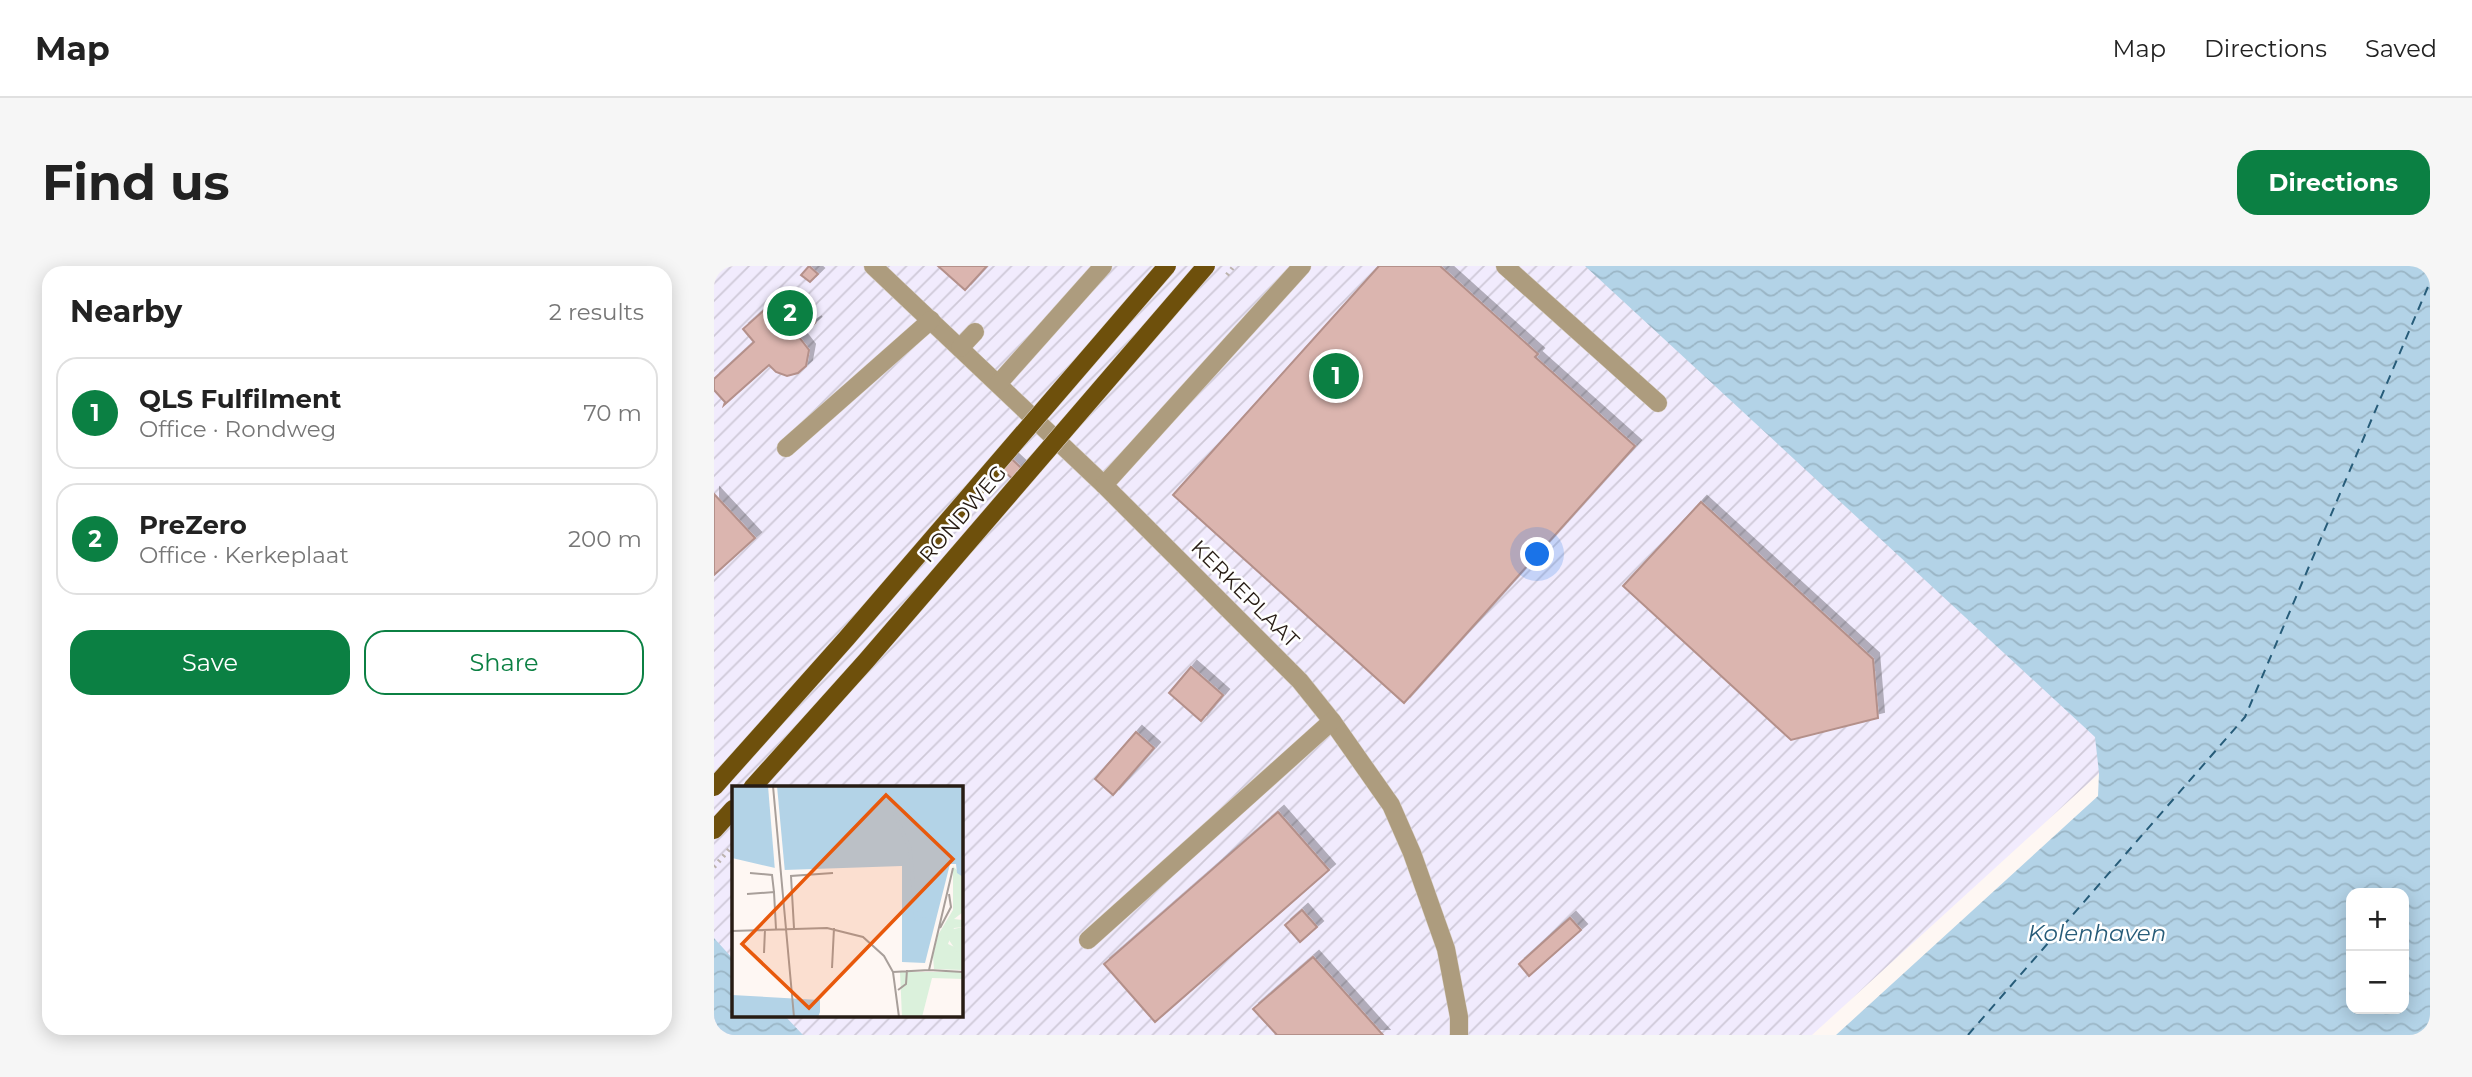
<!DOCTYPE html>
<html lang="en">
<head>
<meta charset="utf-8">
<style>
  :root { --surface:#fff; --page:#f6f6f6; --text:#222; --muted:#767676; --line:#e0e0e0; --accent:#0b8043 }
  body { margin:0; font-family:Montserrat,sans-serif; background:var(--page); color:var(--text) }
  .controls { position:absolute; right:21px; bottom:21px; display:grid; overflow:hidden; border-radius:14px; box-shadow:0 4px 18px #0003 }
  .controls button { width:63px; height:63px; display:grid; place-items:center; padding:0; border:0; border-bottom:2px solid var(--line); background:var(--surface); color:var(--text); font:35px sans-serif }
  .you { position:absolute; left:824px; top:289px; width:24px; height:24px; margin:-18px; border:5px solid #fff; border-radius:50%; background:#1a73e8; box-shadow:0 0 0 10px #1a73e833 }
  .badge { display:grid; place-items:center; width:46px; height:46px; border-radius:50%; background:var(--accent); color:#fff; font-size:23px; font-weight:700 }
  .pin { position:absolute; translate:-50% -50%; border:4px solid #fff; box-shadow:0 2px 7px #0006 }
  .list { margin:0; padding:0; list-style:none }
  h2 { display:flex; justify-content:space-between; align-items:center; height:91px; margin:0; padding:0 28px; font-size:30px }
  h2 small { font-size:23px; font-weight:400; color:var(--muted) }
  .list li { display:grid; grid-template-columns:46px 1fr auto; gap:21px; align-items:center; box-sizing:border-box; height:112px; margin:0 14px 14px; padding:0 14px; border:2px solid var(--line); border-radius:21px }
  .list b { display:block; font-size:26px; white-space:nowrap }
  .list p { margin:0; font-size:23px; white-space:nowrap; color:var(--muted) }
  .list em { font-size:23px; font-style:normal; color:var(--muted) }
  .actions { display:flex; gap:14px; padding:21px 28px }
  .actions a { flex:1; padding:16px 0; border:2px solid var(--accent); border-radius:21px; text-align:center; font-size:24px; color:var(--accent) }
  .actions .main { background:var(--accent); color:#fff }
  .map { position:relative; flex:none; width:1716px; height:769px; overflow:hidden; border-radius:21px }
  header { display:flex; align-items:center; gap:42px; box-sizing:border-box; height:98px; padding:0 35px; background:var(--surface); border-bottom:2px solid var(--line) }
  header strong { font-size:33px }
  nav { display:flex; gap:38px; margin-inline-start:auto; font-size:24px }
  .intro { display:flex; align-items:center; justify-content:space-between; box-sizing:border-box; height:168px; padding:0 42px }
  h1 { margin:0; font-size:49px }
  .button { padding:18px 32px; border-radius:21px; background:var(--accent); color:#fff; font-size:24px; font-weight:700 }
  main { display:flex; gap:42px; padding:0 42px }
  aside { flex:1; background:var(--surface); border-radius:21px; box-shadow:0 4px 18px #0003 }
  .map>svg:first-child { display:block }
  .industrial { fill:url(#industrial-furrows); fill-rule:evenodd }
  .water { fill:url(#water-waves); fill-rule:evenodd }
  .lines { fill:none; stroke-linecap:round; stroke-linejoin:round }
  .ferry { stroke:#275c79; stroke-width:2; stroke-dasharray:9 7; stroke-linecap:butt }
  .building { fill:#dbb5af; stroke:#b4908a; stroke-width:2; filter:url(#shadow) }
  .minor-casing { stroke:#dcd4cf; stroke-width:19 }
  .major-casing { stroke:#dcd4cf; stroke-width:19 }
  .path { stroke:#bcb3ae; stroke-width:4.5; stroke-dasharray:2 5; stroke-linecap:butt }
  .minor { stroke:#ad9c7e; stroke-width:18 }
  .major { stroke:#6e500c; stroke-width:18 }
  .major-bridge-casing { stroke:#dcd4cf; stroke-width:19; stroke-linecap:butt }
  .path-bridge { stroke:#bcb3ae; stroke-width:4.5; stroke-dasharray:2 5; stroke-linecap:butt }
  .major-bridge { stroke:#6e500c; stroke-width:18 }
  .labels { text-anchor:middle; stroke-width:5; stroke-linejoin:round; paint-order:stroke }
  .street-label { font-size:21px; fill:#271c14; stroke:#fff }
  .water-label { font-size:23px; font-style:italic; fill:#275c79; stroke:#fff }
  .inset-river { fill:none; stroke:#b3d3e7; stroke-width:3.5 }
  .inset-road { fill:none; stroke:#a89f9a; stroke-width:2 }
  .view { fill:#e8590c; fill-opacity:0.15; stroke:#e8590c; stroke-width:3.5 }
  .inset-edge { fill:none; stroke:#271c14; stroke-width:3.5 }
</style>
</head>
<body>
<header>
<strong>Map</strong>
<nav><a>Map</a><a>Directions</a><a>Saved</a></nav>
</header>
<div class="intro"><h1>Find us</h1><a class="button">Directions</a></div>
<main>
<aside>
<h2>Nearby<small>2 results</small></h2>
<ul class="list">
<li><span class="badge">1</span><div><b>QLS Fulfilment</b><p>Office · Rondweg</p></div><em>70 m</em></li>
<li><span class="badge">2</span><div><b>PreZero</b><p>Office · Kerkeplaat</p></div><em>200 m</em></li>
</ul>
<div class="actions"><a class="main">Save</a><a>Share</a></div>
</aside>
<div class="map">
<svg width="1716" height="769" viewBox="0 0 1716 769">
  <defs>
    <pattern id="industrial-furrows" width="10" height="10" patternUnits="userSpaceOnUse" patternTransform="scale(1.75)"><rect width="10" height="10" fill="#f1ebfd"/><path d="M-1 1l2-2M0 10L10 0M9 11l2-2" fill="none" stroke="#cfc9d8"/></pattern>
    <pattern id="water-waves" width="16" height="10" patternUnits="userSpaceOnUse" patternTransform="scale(1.75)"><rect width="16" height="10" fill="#b3d3e7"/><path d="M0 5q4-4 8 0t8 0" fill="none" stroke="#9ab5c5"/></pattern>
    <filter id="shadow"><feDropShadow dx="6" dy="-6" stdDeviation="0" flood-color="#0004"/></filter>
  </defs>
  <rect width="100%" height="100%" fill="#fef7f3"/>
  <!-- industrial -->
  <path class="industrial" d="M 0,0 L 946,0 L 1415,480 L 1098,769 L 0,769 ZM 19,522 L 247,522 L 247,750 L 19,750 Z"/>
  <!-- water -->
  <g class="water">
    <path d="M 871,0 L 1716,0 L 1716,769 L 1122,769 L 1384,530 L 1385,507 L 1381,471 ZM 1637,627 L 1690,627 L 1690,743 L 1637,743 Z"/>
    <polygon points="0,672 19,693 19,750 71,750 89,769 0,769"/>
  </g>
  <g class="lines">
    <!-- ferry -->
    <polyline class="ferry" points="1254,769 1531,451 1716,16"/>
  </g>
  <!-- building -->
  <g class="building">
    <polygon points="95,0 104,8 96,16 87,9"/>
    <polygon points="224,0 273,0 251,24"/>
    <polygon points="665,0 726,0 824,88 821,91 921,180 690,437 459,229"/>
    <polygon points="66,30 94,61 102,56 85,71 95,84 92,100 84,107 73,110 62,106 55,99 10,139 11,136 0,124 0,113 40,76 29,63"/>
    <polygon points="289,185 317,211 308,221 279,196"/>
    <polygon points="0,228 41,272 0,309"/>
    <polygon points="987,236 1159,393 1164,452 1077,474 909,320"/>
    <polygon points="477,401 509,429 487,455 455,427"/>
    <polygon points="422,466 440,482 399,529 381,513"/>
    <polygon points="564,546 615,604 441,756 390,698"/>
    <polygon points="588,644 603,661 586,676 571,659"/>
    <polygon points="856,652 867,664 815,710 805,698"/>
    <polygon points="599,691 669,769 563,769 539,743"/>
  </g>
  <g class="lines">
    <defs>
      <g id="minor">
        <polyline points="159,0 390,219 586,415 618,455 677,539 698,587 732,683 745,751 745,769"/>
        <polyline points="791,0 944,137"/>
        <polyline points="246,82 261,66"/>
        <polyline points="284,118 389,0"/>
        <polyline points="72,182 217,54"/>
        <polyline points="390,219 588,0"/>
        <polyline points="374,674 618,455"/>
      </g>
      <polyline id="major" points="0,564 19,543"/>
    </defs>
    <!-- minor casing -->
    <use href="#minor" class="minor-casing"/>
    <!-- major casing -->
    <use href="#major" class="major-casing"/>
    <!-- path -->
    <polyline class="path" points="0,601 19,579"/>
    <!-- minor -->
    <use href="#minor" class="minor"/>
    <!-- major -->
    <use href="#major" class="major"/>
    <defs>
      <g id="major-bridge">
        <polyline points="0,521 132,373 453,0"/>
        <polyline points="38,522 152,395 492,0"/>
      </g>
    </defs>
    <!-- major-bridge casing -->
    <use href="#major-bridge" class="major-bridge-casing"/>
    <!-- path-bridge -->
    <polyline class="path-bridge" points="513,9 520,0"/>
    <!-- major-bridge -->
    <use href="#major-bridge" class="major-bridge"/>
  </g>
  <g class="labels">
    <!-- street labels -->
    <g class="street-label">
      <text transform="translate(249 248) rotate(-49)" y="7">RONDWEG</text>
      <text transform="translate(531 328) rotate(45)" y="7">KERKEPLAAT</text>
    </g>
    <!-- water labels -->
    <g class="water-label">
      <text x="1383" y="675">Kolenhaven</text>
    </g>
  </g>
  <!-- overview -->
  <g transform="translate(18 520)">
    <rect width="231" height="231" fill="#fef7f3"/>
    <path d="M 221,80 L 231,91 L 231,126 L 222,133 L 231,134 L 231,141 L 222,142 L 216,158 L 231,165 L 231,173 L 209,173 L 201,170 L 206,149 L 221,124 ZM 168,186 L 231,186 L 231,193 L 200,192 L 190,231 L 170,231 Z" fill="#dbf1dc"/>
    <path d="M 231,141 L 231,165 L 225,166 L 215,151 L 217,144 ZM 201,170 L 231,173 L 231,184 L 202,183 Z" fill="#dbf1dc"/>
    <path d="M 0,0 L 231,0 L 231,91 L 225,87 L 224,78 L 218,78 L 193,177 L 170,176 L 170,80 L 52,84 L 0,72 ZM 0,209 L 88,214 L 88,226 L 86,231 L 0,231 Z" fill="#b3d3e7"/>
    <path d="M 36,0 L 45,0 L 53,87 L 43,85 Z" fill="#fef7f3"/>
    <path class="inset-river" d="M 151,0 L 178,63 L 184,133 L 201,134"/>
    <path class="inset-road" d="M 41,0 L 62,231M 18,87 L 40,89 L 42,106M 15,108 L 42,106 L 44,143M 62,142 L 59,90 L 101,87M 208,142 L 219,121 L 217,108M 0,145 L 95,142 L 131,151 L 152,170 L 161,186 L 167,231M 32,167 L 33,143M 100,182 L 102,142M 197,184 L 231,186M 161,186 L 197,184 L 221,82M 166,204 L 174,198 L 175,184"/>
    <path class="view" d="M 154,9 L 221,73 L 77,222 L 10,158 Z"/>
    <rect width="231" height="231" class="inset-edge"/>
  </g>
</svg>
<div class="controls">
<button>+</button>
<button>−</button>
</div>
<div class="you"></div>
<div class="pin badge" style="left:622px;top:110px">1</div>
<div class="pin badge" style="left:76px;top:47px">2</div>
</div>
</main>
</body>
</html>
